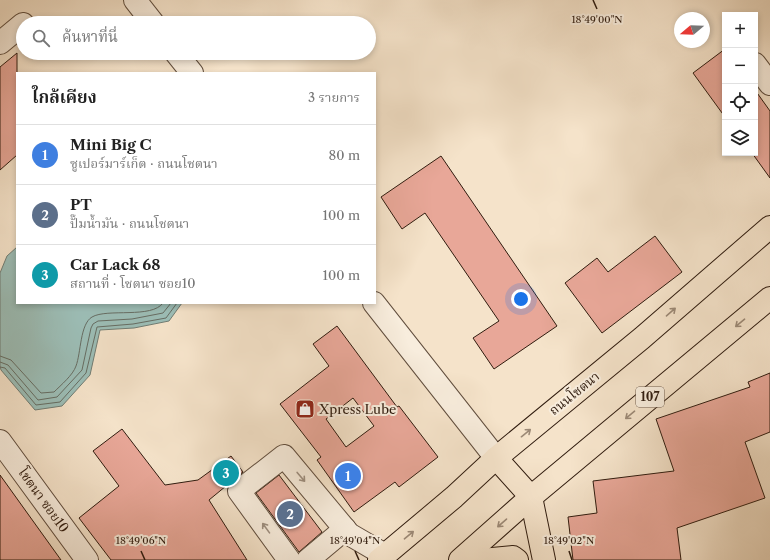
<!DOCTYPE html>
<html lang="th">
<head>
<meta charset="utf-8">
<style>
  :root { --surface:#fff; --page:#f6f6f6; --text:#222; --muted:#767676; --line:#e0e0e0; --accent:#ea580c }
  body { margin:0; font-family:"Libre Caslon Text","Noto Serif Thai",serif; background:var(--page); color:var(--text) }
  .controls { position:absolute; right:12px; top:12px; display:grid; overflow:hidden; border-radius:0px; box-shadow:0 2px 6px #0003 }
  .controls button { width:36px; height:36px; display:grid; place-items:center; padding:0; border:0; border-bottom:1px solid var(--line); background:var(--surface); color:var(--text); font:20px sans-serif }
  .compass { position:absolute; left:674px; top:12px; width:36px; height:36px; border-radius:50%; background:var(--surface); box-shadow:0 2px 6px #0003; rotate:251deg }
  .you { position:absolute; left:521px; top:299px; width:14px; height:14px; margin:-10px; border:3px solid #fff; border-radius:50%; background:#1a73e8; box-shadow:0 0 0 6px #1a73e833 }
  .badge { display:grid; place-items:center; width:26px; height:26px; border-radius:50%; background:var(--accent); color:#fff; font-size:13px; font-weight:700 }
  .pin { position:absolute; translate:-50% -50%; border:2px solid #fff; box-shadow:0 1px 4px #0006 }
  .list { margin:0; padding:0; list-style:none }
  h2 { display:flex; justify-content:space-between; align-items:center; height:52px; margin:0; padding:0 16px; font-size:17px }
  h2 small { font-size:13px; font-weight:400; color:var(--muted) }
  .list li { display:grid; grid-template-columns:26px 1fr auto; gap:12px; align-items:center; box-sizing:border-box; height:60px; padding:0 16px; border-top:1px solid var(--line) }
  .list b { display:block; font-size:15px; white-space:nowrap }
  .list p { margin:0; font-size:13px; white-space:nowrap; color:var(--muted) }
  .list em { font-size:13px; font-style:normal; color:var(--muted) }
  .icon { flex:none; width:22px; height:22px; fill:none; stroke:currentColor; stroke-width:2; stroke-linecap:round; stroke-linejoin:round }
  .map { position:relative; flex:none; width:770px; height:560px; overflow:hidden }
  .search { position:absolute; background:var(--surface); box-shadow:0 2px 6px #0003; left:16px; top:16px; width:360px; height:44px; display:flex; align-items:center; gap:10px; box-sizing:border-box; padding:0 14px; border-radius:22px; color:var(--muted); font-size:15px }
  .panel { position:absolute; background:var(--surface); box-shadow:0 2px 6px #0003; left:16px; top:72px; width:360px; height:232px; border-radius:0px }
  .map>svg:first-child { display:block }
  .water { fill:#9cbeb7; stroke:#717d74 }
  .lines { fill:none; stroke-linecap:round; stroke-linejoin:round }
  .shore { stroke:#666d63; stroke-width:1 }
  .building { fill:#e8a798; stroke:#301c0f; fill-rule:evenodd }
  .minor-casing { stroke:#614e3e; stroke-width:24 }
  .major-casing { stroke:#301c0f; stroke-width:24 }
  .minor { stroke:#f8eddd; stroke-width:22 }
  .major { stroke:#f5e3ca; stroke-width:22 }
  .oneway { stroke:#9c8976 }
  .oneway2 { stroke:#9e8f80 }
  .ticks { fill:none; stroke:#301c0f; stroke-width:1.5 }
  .labels { text-anchor:middle; stroke-width:4; stroke-linejoin:round; paint-order:stroke }
  .shield { fill:#f8eddd; stroke:#6c5b4d; stroke-width:1 }
  .shield-label { font-size:12px; font-weight:bold; fill:#301c0f }
  .street-label { font-size:13px; fill:#301c0f; stroke:#f8eddd }
  .poi-label { font-size:13px; fill:#301c0f; stroke:#f8eddd; text-anchor:start }
  .ticks-label { font-size:10px; text-anchor:middle; fill:#301c0f; stroke:#f8eddd; stroke-width:4; stroke-linejoin:round; paint-order:stroke }
</style>
</head>
<body>
<div class="map">
<svg width="770" height="560" viewBox="0 0 770 560">
  <rect width="100%" height="100%" fill="#f5e3ca"/>
  <filter id="stains"><feTurbulence type="fractalNoise" baseFrequency=".005" numOctaves="4"/><feColorMatrix values="0 0 0 0 .2 0 0 0 0 .09 0 0 0 0 .02 0 0 0 .5 -.17"/></filter>
  <radialGradient id="worn" r=".72"><stop offset=".6" stop-color="#630" stop-opacity="0"/><stop offset="1" stop-color="#630" stop-opacity=".3"/></radialGradient>
  <!-- water -->
  <polygon class="water" points="17,247 17,303 182,303 169,321 134,328 100,330 90,375 62,406 35,410 1,370 0,366 0,273 7,256"/>
  <g class="lines">
    <!-- shore -->
    <g class="shore">
      <path d="M 0,356 L 11,360 L 41,393 L 54,392 C 61,385 73,375 76,366 C 81,353 80,324 92,317 C 107,308 152,319 163,303"/>
      <polyline points="0,362 8,365 38,400 57,397 82,370 91,328 93,324 98,321 132,319 163,313 171,303"/>
      <polyline points="0,367 5,368 36,405 60,402 86,373 97,327 133,324 166,318 177,303"/>
    </g>
  </g>
  <!-- building -->
  <g class="building">
    <polygon points="725,49 725,117 693,73"/>
    <polygon points="17,53 17,155 0,170 0,67"/>
    <polygon points="755,90 770,111 770,178 752,153 755,153"/>
    <polygon points="441,156 557,326 494,369 473,338 499,321 425,213 402,229 381,197"/>
    <polygon points="655,236 682,272 602,333 565,283 597,258 608,272"/>
    <path d="M 337,326 L 397,407 L 399,406 L 438,457 L 399,487 L 395,482 L 354,512 L 317,460 L 321,457 L 280,404 L 329,366 L 313,344 ZM 353,398 L 374,426 L 346,447 L 326,419 Z"/>
    <polygon points="770,373 770,432 745,442 765,498 677,528 681,560 573,560 568,517 597,513 593,481 674,471 656,419 750,387 748,382"/>
    <polygon points="122,429 165,485 198,480 231,456 243,472 209,500 247,560 111,560 79,518 119,486 93,451"/>
    <polygon points="0,475 61,560 0,560"/>
    <polygon points="279,475 322,532 299,552 256,493"/>
  </g>
  <g class="lines">
    <defs>
      <g id="minor">
        <polyline points="135,0 153,23"/>
        <polyline points="0,43 23,24"/>
        <polyline points="176,53 192,73"/>
        <polyline points="755,64 770,84"/>
        <polyline points="374,303 496,458"/>
        <polyline points="0,441 87,560"/>
        <polyline points="289,560 239,491 284,456 349,534 385,555"/>
        <polyline points="308,560 345,529"/>
      </g>
      <g id="major">
        <polyline points="496,458 531,497 544,560"/>
        <polyline points="379,560 454,497 496,458 642,338 770,227"/>
        <polyline points="460,560 531,497 770,298"/>
        <polyline points="482,560 513,557 517,560"/>
      </g>
    </defs>
    <!-- minor casing -->
    <use href="#minor" class="minor-casing"/>
    <!-- major casing -->
    <use href="#major" class="major-casing"/>
    <!-- minor -->
    <use href="#minor" class="minor"/>
    <!-- major -->
    <use href="#major" class="major"/>
  </g>
  <!-- one-way arrows -->
  <defs><path id="oneway-shaft" d="M-6 0H5M1.5-3L5.5 0L1.5 3" fill="none" stroke-width="1.6" stroke-linecap="round" stroke-linejoin="round"/></defs>
  <g class="oneway">
    <use href="#oneway-shaft" transform="translate(671 312) rotate(-41)"/>
    <use href="#oneway-shaft" transform="translate(740 323) rotate(140)"/>
    <use href="#oneway-shaft" transform="translate(630 415) rotate(140)"/>
    <use href="#oneway-shaft" transform="translate(526 433) rotate(-39)"/>
    <use href="#oneway-shaft" transform="translate(502 523) rotate(139)"/>
    <use href="#oneway-shaft" transform="translate(409 535) rotate(-40)"/>
  </g>
  <g class="oneway2">
    <use href="#oneway-shaft" transform="translate(301 477) rotate(50)"/>
    <use href="#oneway-shaft" transform="translate(266 528) rotate(-126)"/>
  </g>
  <!-- ticks -->
  <path class="ticks" d="M 593,0 L 597,9M 141,551 L 145,560M 355,551 L 359,560M 569,551 L 572,560"/>
  <!-- icons -->
  <defs>
    <symbol id="shop-square" viewBox="-11 -11 22 22"><rect x="-9" y="-9" width="18" height="18" rx="4" fill="#8f2418" stroke="#f8eddd"/><path d="M-5-2.5h2.3a2.7 3.5 0 0 1 5.4 0H5L5.5 6h-11ZM-1.5-2.5h3a1.5 2.3 0 0 0-3 0Z" fill="#fff"/></symbol>
  </defs>
  <g fill-rule="evenodd">
    <use href="#shop-square" x="294" y="398" width="22" height="22"/>
  </g>
  <g class="labels">
    <!-- shield labels -->
    <rect class="shield" x="636" y="387" width="28" height="20" rx="3"/>
    <g class="shield-label">
      <text x="650" y="401">107</text>
    </g>
    <!-- street labels -->
    <g class="street-label">
      <text transform="translate(574 393) rotate(-39)" y="5">ถนนโชตนา</text>
      <text transform="translate(44 500) rotate(54)" y="5">โชตนา ซอย10</text>
    </g>
    <!-- poi labels -->
    <g class="poi-label">
      <text x="319" y="414">Xpress Lube</text>
    </g>
  </g>
  <g class="ticks-label">
    <text x="597" y="23">18°49'00"N</text>
    <text x="141" y="544">18°49'06"N</text>
    <text x="355" y="544">18°49'04"N</text>
    <text x="569" y="544">18°49'02"N</text>
  </g>
  <rect width="100%" height="100%" filter="url(#stains)"/>
  <rect width="100%" height="100%" fill="url(#worn)"/>
</svg>
<div class="controls">
<button>+</button>
<button>−</button>
<button><svg class="icon" aria-label="locate" viewBox="0 0 24 24"><circle cx="12" cy="12" r="6"/><path d="M12 2v4M12 18v4M2 12h4M18 12h4"/></svg></button>
<button><svg class="icon" aria-label="layers" viewBox="0 0 24 24"><path d="M12 4l9 5-9 5-9-5zM3 14l9 5 9-5"/></svg></button>
</div>
<svg class="compass" viewBox="-18 -18 36 36"><path d="M0-13l5 13h-10z" fill="#e53935"/><path d="M0 13l5-13h-10z" fill="#767676"/></svg>
<div class="you"></div>
<div class="pin badge" style="left:348px;top:476px;background:#3f7fe0">1</div>
<div class="pin badge" style="left:290px;top:514px;background:#5c6f8a">2</div>
<div class="pin badge" style="left:226px;top:473px;background:#0f9aa8">3</div>
<div class="search"><svg class="icon" aria-label="search" viewBox="0 0 24 24"><circle cx="10" cy="10" r="6"/><path d="M15 15l6 6"/></svg>ค้นหาที่นี่</div>
<section class="panel">
<h2>ใกล้เคียง<small>3 รายการ</small></h2>
<ul class="list">
<li><span class="badge" style="background:#3f7fe0">1</span><div><b>Mini Big C</b><p>ซูเปอร์มาร์เก็ต · ถนนโชตนา</p></div><em>80 m</em></li>
<li><span class="badge" style="background:#5c6f8a">2</span><div><b>PT</b><p>ปั๊มน้ำมัน · ถนนโชตนา</p></div><em>100 m</em></li>
<li><span class="badge" style="background:#0f9aa8">3</span><div><b>Car Lack 68</b><p>สถานที่ · โชตนา ซอย10</p></div><em>100 m</em></li>
</ul>
</section>
</div>
</body>
</html>
